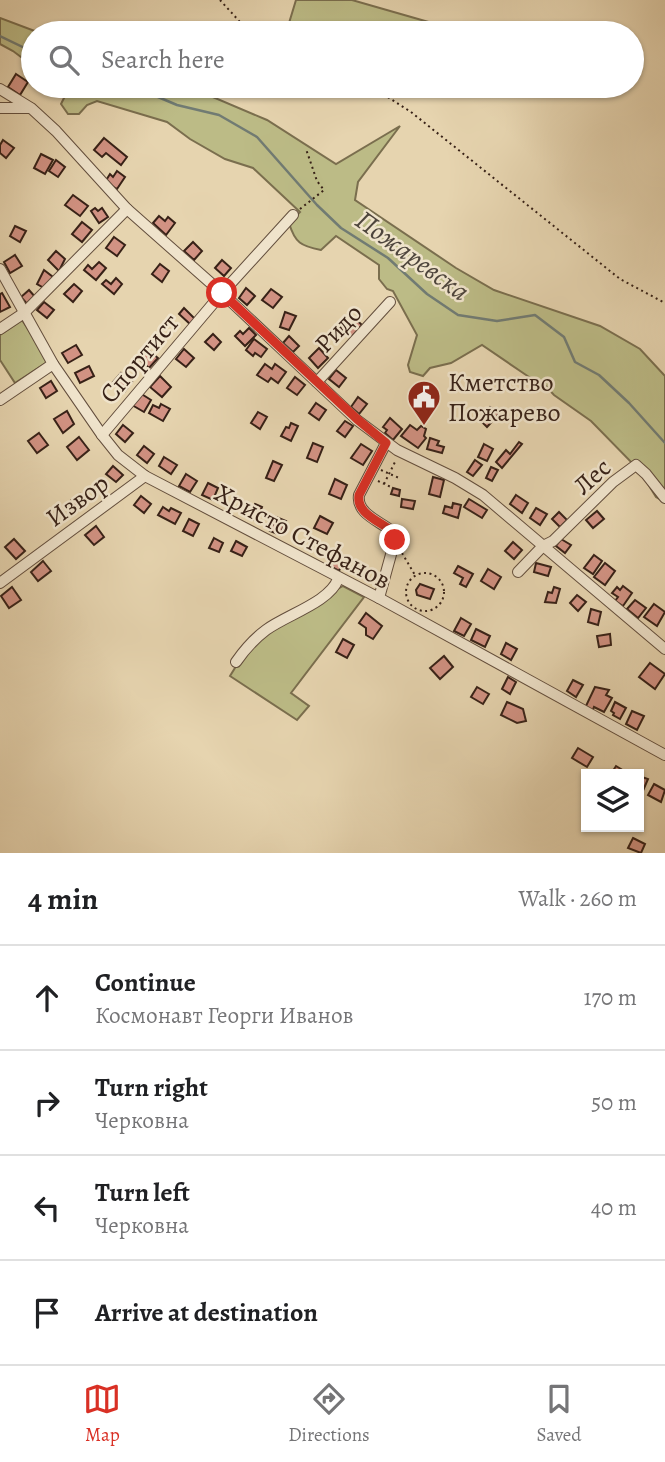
<!DOCTYPE html>
<html lang="en">
<head>
<meta charset="utf-8">
<style>
  :root { --surface:#fff; --page:#f6f6f6; --text:#202124; --muted:#757577; --line:#e0e0e0; --accent:#d93025 }
  body { margin:0; font-family:Alegreya,serif; background:var(--page); color:var(--text) }
  .controls { position:absolute; right:21px; bottom:21px; display:grid; overflow:hidden; border-radius:0px; box-shadow:0 2px 5px #0004 }
  .controls button { width:63px; height:63px; display:grid; place-items:center; padding:0; border:0; border-bottom:2px solid var(--line); background:var(--surface); color:var(--text); font:35px sans-serif }
  .stop { position:absolute; width:21px; height:21px; margin:-16px; border:5px solid #d93025; border-radius:50%; background:#fff }
  .stop.end { background:#d93025; border-color:#fff; box-shadow:0 2px 7px #0008 }
  .list { margin:0; padding:0; list-style:none }
  h2 { display:flex; justify-content:space-between; align-items:center; height:91px; margin:0; padding:0 28px; font-size:30px }
  h2 small { font-size:23px; font-weight:400; color:var(--muted) }
  .list li { display:grid; grid-template-columns:46px 1fr auto; gap:21px; align-items:center; box-sizing:border-box; height:105px; padding:0 28px; border-top:2px solid var(--line) }
  .list b { display:block; font-size:26px; white-space:nowrap }
  .list p { margin:0; font-size:23px; white-space:nowrap; color:var(--muted) }
  .list em { font-size:23px; font-style:normal; color:var(--muted) }
  .icon { flex:none; width:38px; height:38px; fill:none; stroke:currentColor; stroke-width:2; stroke-linecap:round; stroke-linejoin:round }
  .map { position:relative; flex:none; width:665px; height:853px; overflow:hidden }
  .search { position:absolute; background:var(--surface); box-shadow:0 2px 5px #0004; left:21px; right:21px; top:21px; height:77px; display:flex; align-items:center; gap:18px; box-sizing:border-box; padding:0 24px; border-radius:38px; color:var(--muted); font-size:26px }
  .sheet { height:511px; background:var(--surface) }
  nav { display:flex; justify-content:space-around; align-items:center; box-sizing:border-box; height:98px; border-top:2px solid var(--line); background:var(--surface); font-size:19px; color:var(--muted) }
  nav a { display:grid; justify-items:center; gap:4px }
  nav .on { color:var(--accent) }
  .map>svg:first-child { display:block }
  .green { fill:#bcbb86; stroke:#7a6e4e; stroke-width:2 }
  .lines { fill:none; stroke-linecap:round; stroke-linejoin:round }
  .stream { stroke:#717b73; stroke-width:2.5 }
  .building { fill:#d29283; stroke:#372117; stroke-width:2 }
  .minor-casing { stroke:#634e3d; stroke-width:12 }
  .path { stroke:#372117; stroke-width:2; stroke-dasharray:2 3.5; stroke-linecap:butt }
  .minor { stroke:#efe3cb; stroke-width:10 }
  .route { stroke:#d93025; stroke-width:9 }
  .labels { text-anchor:middle; stroke-width:5; stroke-linejoin:round; paint-order:stroke }
  .street-label { font-size:26px; fill:#372117; stroke:#efe3cb }
  .poi-label { font-size:26px; fill:#372117; stroke:#efe3cb; text-anchor:start }
  .water-label { font-size:28px; font-style:italic; fill:#4f463d; stroke:#efe3cb }
</style>
</head>
<body>
<div class="map">
<svg width="665" height="853" viewBox="0 0 665 853">
  <rect width="100%" height="100%" fill="#e6d4af"/>
  <filter id="stains"><feTurbulence type="fractalNoise" baseFrequency=".00286" numOctaves="4"/><feColorMatrix values="0 0 0 0 .2 0 0 0 0 .09 0 0 0 0 .02 0 0 0 .5 -.17"/></filter>
  <radialGradient id="worn" r=".72"><stop offset=".6" stop-color="#630" stop-opacity="0"/><stop offset="1" stop-color="#630" stop-opacity=".3"/></radialGradient>
  <!-- green -->
  <g class="green">
    <polygon points="296,0 352,0 432,23 429,33 286,33"/>
    <polygon points="0,18 40,33 33,33 33,66 13,51 0,44"/>
    <path d="M 70,86 L 187,86 L 267,120 L 336,164 L 400,126 L 358,182 L 355,200 L 456,268 L 494,290 L 600,326 L 640,349 L 665,376 L 665,502 L 656,497 L 640,471 L 591,421 L 554,395 L 544,384 L 529,377 L 482,345 L 451,363 L 430,368 L 423,376 L 410,372 L 408,365 L 417,335 L 393,291 L 387,289 L 379,279 L 379,265 L 336,236 L 321,250 C 301,246 295,243 289,223 L 300,212 L 253,168 L 225,159 L 190,139 L 167,122 L 97,101 L 87,105 L 79,114 L 68,114 L 61,104 Z"/>
    <polygon points="22,320 49,361 15,383 0,360 0,335"/>
    <path d="M 343,586 L 364,597 L 291,693 L 309,706 L 297,720 L 230,676 C 255,632 300,611 343,586 Z"/>
  </g>
  <g class="lines">
    <!-- stream -->
    <g class="stream">
      <polyline points="0,36 33,52"/>
      <polyline points="81,86 82,89 99,86"/>
      <polyline points="132,86 177,105 219,115 257,137 317,205 341,228 388,258 427,294 458,315 497,321 535,315 564,337 575,362 599,375 629,403 665,443"/>
    </g>
  </g>
  <!-- building -->
  <g class="building">
    <polygon points="16,74 28,82 20,95 8,87"/>
    <polygon points="104,138 127,157 121,165 106,153 102,157 94,150"/>
    <polygon points="3,140 14,148 6,158 0,153 0,145"/>
    <polygon points="41,154 53,160 45,174 34,168"/>
    <polygon points="56,160 65,167 58,177 49,171"/>
    <polygon points="117,171 125,177 117,189 105,182 110,174 113,177"/>
    <polygon points="73,195 88,206 80,216 65,205"/>
    <polygon points="95,208 98,211 102,208 108,217 99,223 91,211"/>
    <polygon points="159,216 165,221 168,217 175,223 166,235 153,223"/>
    <polygon points="82,222 92,230 82,242 72,234"/>
    <polygon points="15,226 26,231 20,242 10,236"/>
    <polygon points="114,237 125,245 117,256 106,248"/>
    <polygon points="193,242 202,251 194,260 184,251"/>
    <polygon points="56,251 65,259 59,271 48,260"/>
    <polygon points="15,255 22,266 10,273 4,262"/>
    <polygon points="222,260 231,268 224,276 215,268"/>
    <polygon points="99,262 106,268 96,280 84,270 88,265 92,269"/>
    <polygon points="160,264 169,271 162,282 152,274"/>
    <polygon points="44,270 53,277 44,288 37,284"/>
    <polygon points="116,278 122,284 114,294 102,284 106,280 111,284"/>
    <polygon points="74,284 82,291 73,302 64,294"/>
    <polygon points="246,288 255,296 247,305 239,298"/>
    <polygon points="271,289 282,297 273,308 262,300"/>
    <polygon points="29,290 36,298 28,305 21,297"/>
    <polygon points="2,293 10,307 0,312 0,294"/>
    <polygon points="44,302 54,310 47,318 37,310"/>
    <polygon points="184,308 195,319 190,324 179,314"/>
    <polygon points="285,312 296,316 289,330 280,327"/>
    <polygon points="351,315 362,325 351,338 340,328"/>
    <polygon points="249,328 256,335 245,346 235,336 240,331 243,334"/>
    <polygon points="213,334 221,342 214,350 205,342"/>
    <polygon points="289,336 299,346 293,352 283,343"/>
    <polygon points="254,339 267,349 261,357 255,353 253,356 246,350"/>
    <polygon points="76,345 82,355 68,363 62,353"/>
    <polygon points="319,348 328,358 318,368 309,358"/>
    <polygon points="147,349 158,358 149,368 139,359"/>
    <polygon points="184,349 194,358 186,367 176,359"/>
    <polygon points="265,364 272,369 275,364 286,372 278,383 271,378 268,382 257,375"/>
    <polygon points="89,366 94,376 80,383 75,373"/>
    <polygon points="336,370 346,378 339,387 329,379"/>
    <polygon points="121,373 132,382 125,391 113,382"/>
    <polygon points="160,376 171,387 162,397 150,387"/>
    <polygon points="295,377 305,385 297,395 287,388"/>
    <polygon points="51,381 57,391 46,398 40,388"/>
    <polygon points="140,393 151,400 144,412 132,405"/>
    <polygon points="358,397 367,404 359,414 351,407"/>
    <polygon points="316,403 326,410 319,420 309,413"/>
    <polygon points="161,404 170,409 163,421 149,413 153,405 159,408"/>
    <polygon points="490,407 499,414 487,427 479,419"/>
    <polygon points="67,411 74,424 63,433 54,419"/>
    <polygon points="258,412 267,417 260,429 251,423"/>
    <polygon points="390,418 402,429 393,440 385,433 387,430 383,427"/>
    <polygon points="345,421 353,426 345,437 337,431"/>
    <polygon points="291,423 298,426 291,441 281,436 286,427 289,428"/>
    <polygon points="123,425 133,433 125,442 116,434"/>
    <polygon points="410,425 417,430 421,426 426,429 424,436 426,438 418,448 401,436"/>
    <polygon points="39,433 48,445 37,453 28,441"/>
    <polygon points="79,437 89,450 77,460 67,447"/>
    <polygon points="430,438 439,441 437,445 444,447 442,453 427,449"/>
    <polygon points="519,442 522,444 502,468 496,462 506,450 510,454"/>
    <polygon points="313,443 323,447 317,462 307,458"/>
    <polygon points="361,444 372,451 363,465 351,458"/>
    <polygon points="484,444 493,449 487,461 478,457"/>
    <polygon points="144,446 154,454 147,463 137,455"/>
    <polygon points="164,457 177,465 171,474 159,466"/>
    <polygon points="475,460 482,465 473,476 467,472"/>
    <polygon points="273,461 282,465 274,481 266,478"/>
    <polygon points="113,466 123,475 116,482 106,474"/>
    <polygon points="491,467 498,470 492,481 486,478"/>
    <polygon points="186,474 197,481 190,492 179,486"/>
    <polygon points="433,477 444,480 440,497 429,494"/>
    <polygon points="335,479 347,485 341,499 329,494"/>
    <polygon points="208,483 218,488 213,500 202,495"/>
    <polygon points="393,488 400,490 399,496 391,494"/>
    <polygon points="80,494 87,503 73,514 65,505"/>
    <polygon points="516,495 528,503 522,513 510,504"/>
    <polygon points="141,496 151,504 144,513 134,505"/>
    <polygon points="402,499 415,501 413,509 401,507"/>
    <polygon points="469,499 487,510 482,518 464,507"/>
    <polygon points="453,503 461,505 458,518 443,513 445,506 452,508"/>
    <polygon points="255,504 262,507 256,521 244,516 248,507 253,509"/>
    <polygon points="163,507 169,511 171,508 181,513 175,524 158,515"/>
    <polygon points="536,508 547,514 540,525 530,518"/>
    <polygon points="597,511 604,519 593,528 586,520"/>
    <polygon points="559,512 567,520 560,527 552,519"/>
    <polygon points="320,516 333,523 327,534 314,528"/>
    <polygon points="276,517 286,521 280,535 270,531"/>
    <polygon points="189,519 199,524 193,536 183,531"/>
    <polygon points="96,526 104,537 94,545 85,535"/>
    <polygon points="214,538 223,543 219,552 209,548"/>
    <polygon points="14,539 25,551 16,559 5,547"/>
    <polygon points="561,539 571,545 565,553 556,546"/>
    <polygon points="236,541 247,547 242,556 231,551"/>
    <polygon points="513,542 522,550 514,559 505,551"/>
    <polygon points="594,555 602,561 593,574 584,568"/>
    <polygon points="332,556 344,561 339,571 328,565"/>
    <polygon points="43,561 51,571 38,581 31,572"/>
    <polygon points="536,563 551,567 548,576 534,572"/>
    <polygon points="605,563 615,571 605,585 594,577"/>
    <polygon points="458,566 473,574 466,587 460,584 463,578 454,573"/>
    <polygon points="488,569 501,577 494,589 481,581"/>
    <polygon points="420,584 434,589 430,599 417,595 416,590"/>
    <polygon points="623,586 632,593 623,606 615,601 618,597 612,593 617,587 620,590"/>
    <polygon points="12,587 21,600 9,608 1,596"/>
    <polygon points="554,587 560,589 556,603 545,602 548,592 552,593"/>
    <polygon points="577,595 586,602 578,611 570,603"/>
    <polygon points="635,600 646,608 638,618 627,609"/>
    <polygon points="654,604 665,612 657,626 644,617"/>
    <polygon points="591,609 601,612 598,625 588,622"/>
    <polygon points="366,613 382,626 373,639 366,635 366,628 359,623"/>
    <polygon points="461,618 471,624 464,636 454,631"/>
    <polygon points="476,629 490,636 485,647 471,640"/>
    <polygon points="610,634 611,645 599,647 597,636"/>
    <polygon points="343,639 354,645 347,658 336,652"/>
    <polygon points="506,643 517,649 511,660 501,654"/>
    <polygon points="444,656 453,667 440,679 430,668"/>
    <polygon points="650,663 665,674 655,689 639,677"/>
    <polygon points="508,677 516,682 510,694 502,689"/>
    <polygon points="573,680 583,685 576,697 567,691"/>
    <polygon points="477,687 489,694 483,704 471,697"/>
    <polygon points="595,687 609,690 606,695 612,698 604,712 594,707 592,712 585,708"/>
    <polygon points="507,702 523,709 526,721 517,723 501,715"/>
    <polygon points="615,702 626,708 620,719 613,715 614,713 611,711"/>
    <polygon points="632,711 644,716 637,730 626,724"/>
    <polygon points="578,748 593,757 587,767 572,758"/>
    <polygon points="616,766 629,774 611,774"/>
    <polygon points="639,776 648,779 642,793 639,792"/>
    <polygon points="654,784 665,790 661,802 648,795"/>
    <polygon points="633,838 645,844 641,853 628,848"/>
  </g>
  <g class="lines">
    <defs>
      <g id="minor">
        <polyline points="0,89 31,108 56,131 127,209 222,293 357,420 397,450 455,478 483,495 665,649"/>
        <polyline points="0,108 30,108"/>
        <polyline points="0,269 53,364 102,435 118,455 145,476 379,598 665,755"/>
        <polyline points="0,329 24,313 127,209"/>
        <polyline points="317,382 390,302"/>
        <polyline points="0,400 53,364"/>
        <polyline points="102,435 222,293 293,215"/>
        <polyline points="518,572 543,546 553,541 613,482 636,465 646,474 665,498"/>
        <polyline points="0,583 145,476"/>
        <path d="M 379,598 L 395,540 L 393,532 C 380,521 356,514 359,495 L 386,443"/>
        <path d="M 236,662 C 245,649 254,639 266,630 C 286,615 330,602 338,579"/>
      </g>
    </defs>
    <!-- minor casing -->
    <use href="#minor" class="minor-casing"/>
    <!-- path -->
    <g class="path">
      <polyline points="220,0 250,33"/>
      <polyline points="357,86 383,94 411,112 620,279 665,303"/>
      <polyline points="300,209 324,190 317,181 306,149"/>
      <polyline points="381,470 399,478"/>
      <polyline points="378,481 393,488"/>
      <polyline points="384,484 395,462"/>
      <polyline points="402,553 415,575"/>
      <circle cx="425" cy="592" r="19"/>
    </g>
    <!-- minor -->
    <use href="#minor" class="minor"/>
  </g>
  <g class="lines">
    <!-- route -->
    <path class="route" d="M 222,293 L 357,419 L 386,443 L 359,495 C 356,514 380,521 393,532 L 395,540"/>
  </g>
  <!-- icons -->
  <defs>
    <symbol id="civic-pin" viewBox="-11 -11 22 30"><path d="M0 17L-7.5 6A9.5 9.5 0 1 1 7.5 6Z" fill="#8f2418" stroke="#efe3cb"/><path d="M-.6-6.5H3V-4.5H.6V-3L4-1V1h2V6H-6V1h2V-1L-.6-3ZM-1.2 2.5V6h2.4V2.5Z" fill="#fff"/></symbol>
  </defs>
  <g fill-rule="evenodd">
    <use href="#civic-pin" x="405" y="378" width="38" height="52"/>
  </g>
  <g class="labels">
    <!-- street labels -->
    <g class="street-label">
      <text transform="translate(338 328) rotate(-47)" y="9">Ридо</text>
      <text transform="translate(139 358) rotate(-50)" y="9">Спортист</text>
      <text transform="translate(592 476) rotate(-42)" y="9">Лес</text>
      <text transform="translate(77 500) rotate(-36)" y="9">Извор</text>
      <text transform="translate(303 536) rotate(28)" y="9">Христо Стефанов</text>
    </g>
    <!-- poi labels -->
    <g class="poi-label">
      <text x="448" y="391">Кметство<tspan x="448" dy="30">Пожарево</tspan></text>
    </g>
    <!-- water labels -->
    <g class="water-label">
      <text transform="translate(413 255) rotate(36)" y="10">Пожаревска</text>
    </g>
  </g>
  <rect width="100%" height="100%" filter="url(#stains)"/>
  <rect width="100%" height="100%" fill="url(#worn)"/>
</svg>
<div class="controls">
<button><svg class="icon" aria-label="layers" viewBox="0 0 24 24"><path d="M12 4l9 5-9 5-9-5zM3 14l9 5 9-5"/></svg></button>
</div>
<div class="stop" style="left:222px;top:293px"></div>
<div class="stop end" style="left:395px;top:540px"></div>
<div class="search"><svg class="icon" aria-label="search" viewBox="0 0 24 24"><circle cx="10" cy="10" r="6"/><path d="M15 15l6 6"/></svg>Search here</div>
</div>
<section class="sheet">
<h2>4 min<small>Walk · 260 m</small></h2>
<ul class="list">
<li><svg class="icon" aria-label="ahead" viewBox="0 0 24 24"><path d="M12 20V5M6 11l6-6 6 6"/></svg><div><b>Continue</b><p>Космонавт Георги Иванов</p></div><em>170 m</em></li>
<li><svg class="icon" aria-label="right" viewBox="0 0 24 24"><path d="M7 20v-9h11M14 6l5 5-5 5"/></svg><div><b>Turn right</b><p>Черковна</p></div><em>50 m</em></li>
<li><svg class="icon" aria-label="left" viewBox="0 0 24 24"><path d="M17 20v-9H6M10 6l-5 5 5 5"/></svg><div><b>Turn left</b><p>Черковна</p></div><em>40 m</em></li>
<li><svg class="icon" aria-label="arrive" viewBox="0 0 24 24"><path d="M6 21V4h12l-3 4 3 4H6"/></svg><div><b>Arrive at destination</b></div></li>
</ul>
</section>
<nav>
<a class="on"><svg class="icon" aria-label="map" viewBox="0 0 24 24"><path d="M3 6l6-2 6 2 6-2v14l-6 2-6-2-6 2zM9 4v14M15 6v14"/></svg>Map</a>
<a><svg class="icon" aria-label="directions" viewBox="0 0 24 24"><path d="M12 3l9 9-9 9-9-9zM9 14v-3h6M13 9l2 2-2 2"/></svg>Directions</a>
<a><svg class="icon" aria-label="saved" viewBox="0 0 24 24"><path d="M7 4h10v16l-5-4-5 4z"/></svg>Saved</a>
</nav>
</body>
</html>
